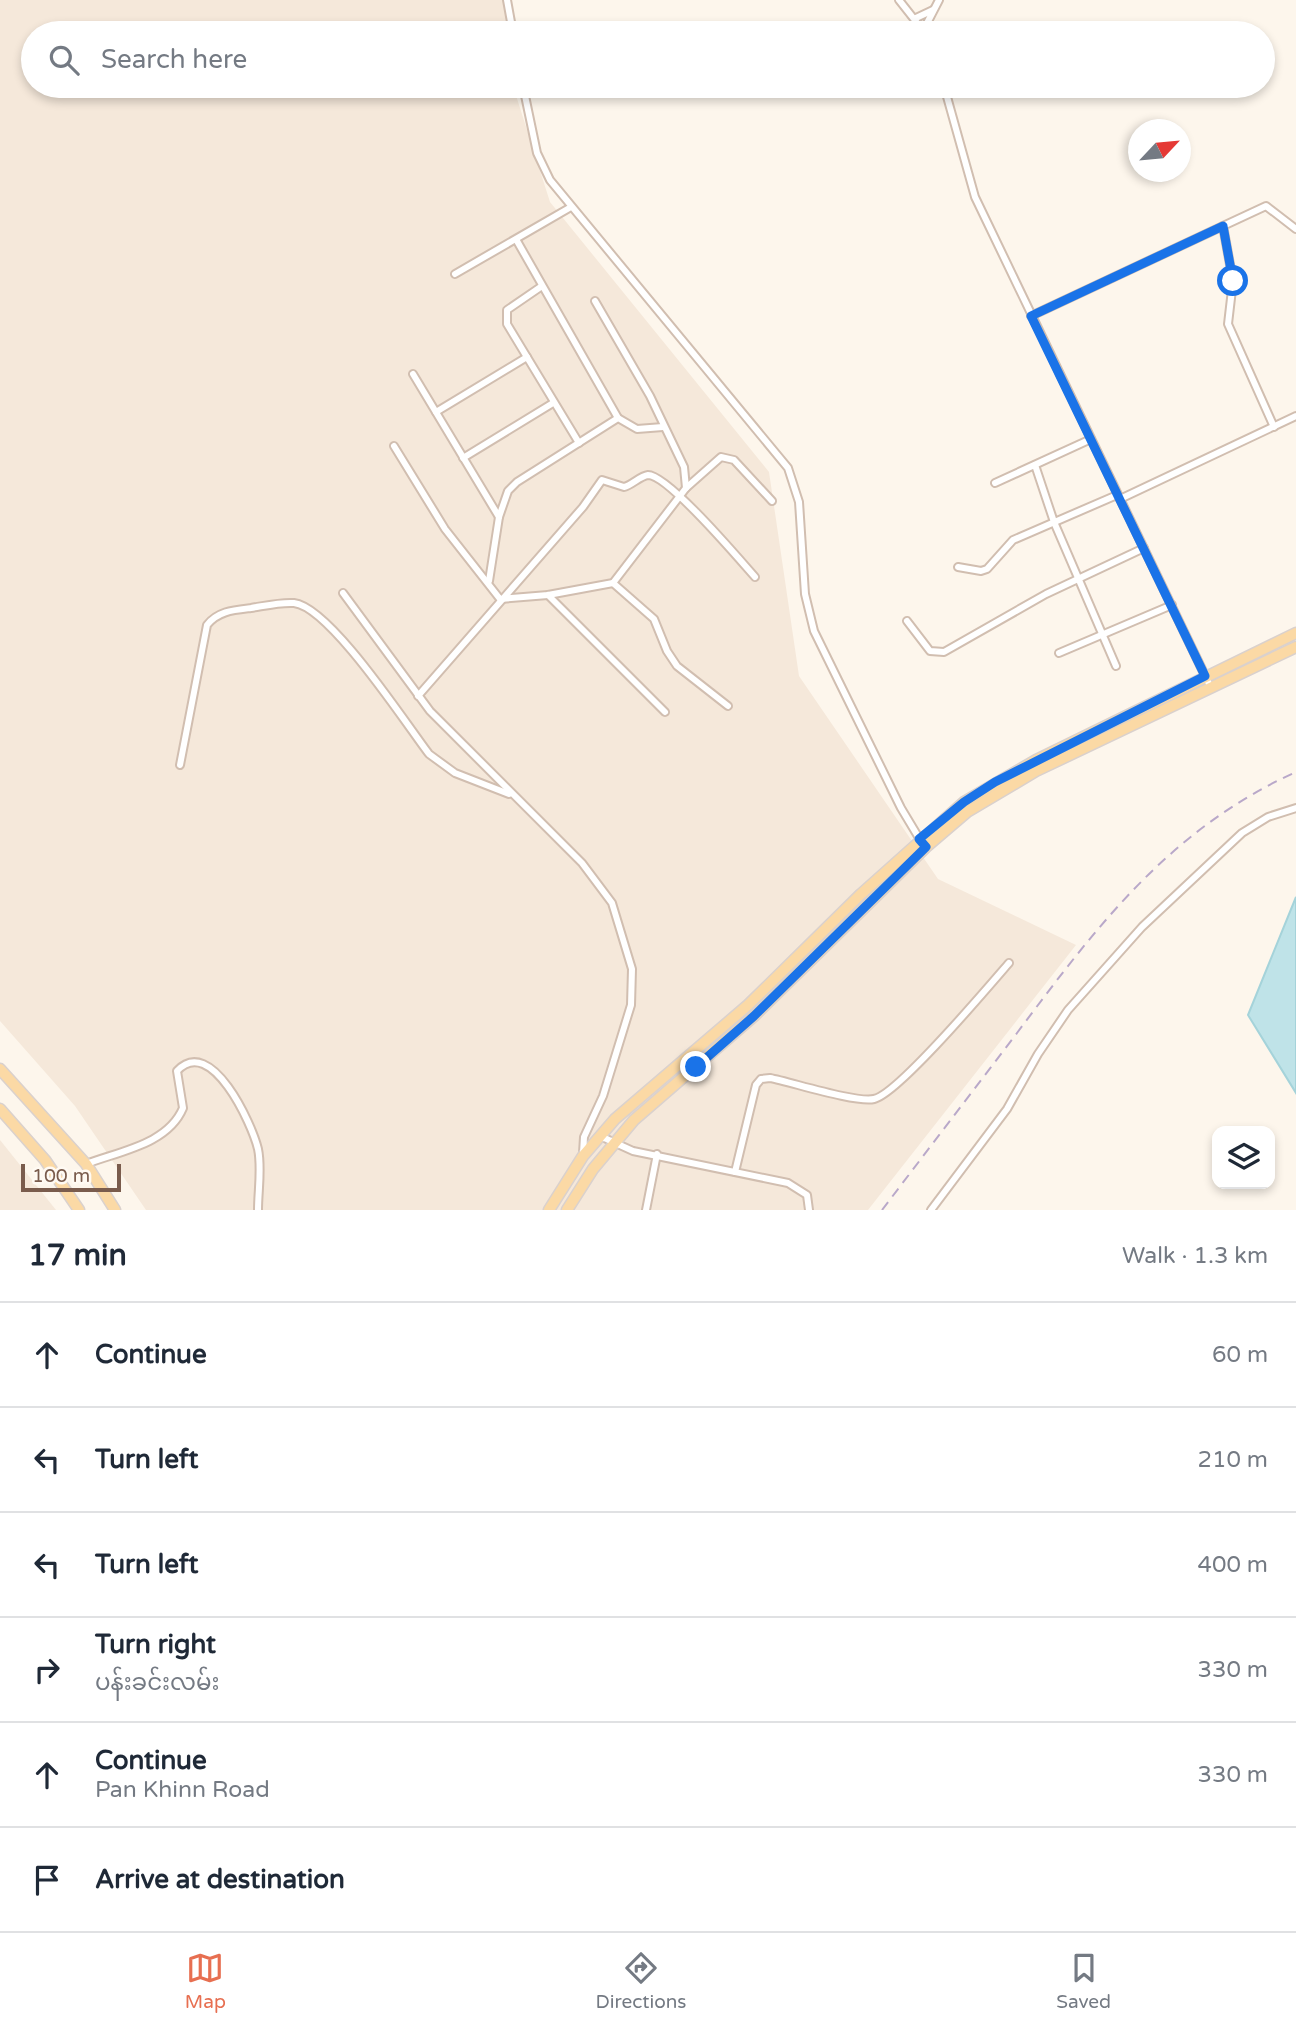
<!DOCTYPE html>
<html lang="en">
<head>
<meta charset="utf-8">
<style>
  :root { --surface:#fff; --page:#f2f2f3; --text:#1f2937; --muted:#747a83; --line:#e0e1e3; --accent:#e76f51 }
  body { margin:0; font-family:"Varela Round","Noto Sans Myanmar",sans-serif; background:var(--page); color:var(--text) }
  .controls { position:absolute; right:21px; bottom:21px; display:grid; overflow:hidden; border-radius:14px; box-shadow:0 4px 10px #0003 }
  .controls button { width:63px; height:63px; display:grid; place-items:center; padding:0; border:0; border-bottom:2px solid var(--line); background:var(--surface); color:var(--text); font:35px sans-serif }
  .compass { position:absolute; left:1128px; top:119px; width:63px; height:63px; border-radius:50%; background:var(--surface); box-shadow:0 4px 10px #0003; rotate:64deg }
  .scale { position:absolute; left:21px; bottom:18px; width:100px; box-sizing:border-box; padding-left:7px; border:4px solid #7a5c4d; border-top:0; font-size:19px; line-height:24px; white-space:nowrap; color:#7a5c4d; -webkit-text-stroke:5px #fffaf3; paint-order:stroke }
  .stop { position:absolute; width:21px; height:21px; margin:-16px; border:5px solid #1a73e8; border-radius:50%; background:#fff }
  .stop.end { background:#1a73e8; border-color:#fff; box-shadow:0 2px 7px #0008 }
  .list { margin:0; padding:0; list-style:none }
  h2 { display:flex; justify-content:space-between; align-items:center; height:91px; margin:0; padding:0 28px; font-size:30px }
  h2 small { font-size:23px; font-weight:400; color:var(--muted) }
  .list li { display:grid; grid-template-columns:46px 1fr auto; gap:21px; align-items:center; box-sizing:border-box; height:105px; padding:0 28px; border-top:2px solid var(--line) }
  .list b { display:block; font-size:26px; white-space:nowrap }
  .list p { margin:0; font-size:23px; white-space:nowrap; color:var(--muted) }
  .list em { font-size:23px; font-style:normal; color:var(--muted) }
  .icon { flex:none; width:38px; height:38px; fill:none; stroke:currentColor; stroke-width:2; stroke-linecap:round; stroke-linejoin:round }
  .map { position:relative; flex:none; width:1296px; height:1210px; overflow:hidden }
  .search { position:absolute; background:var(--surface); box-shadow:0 4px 10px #0003; left:21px; right:21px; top:21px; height:77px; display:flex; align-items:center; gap:18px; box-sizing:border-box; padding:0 24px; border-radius:38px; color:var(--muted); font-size:26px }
  .sheet { height:721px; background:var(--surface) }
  nav { display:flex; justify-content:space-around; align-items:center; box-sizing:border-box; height:98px; border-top:2px solid var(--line); background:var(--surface); font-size:19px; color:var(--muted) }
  nav a { display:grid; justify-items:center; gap:4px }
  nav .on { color:var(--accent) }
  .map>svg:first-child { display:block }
  .residential { fill:#f5e8da }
  .water { fill:#bfe3e8; stroke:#a5d3da; stroke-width:2 }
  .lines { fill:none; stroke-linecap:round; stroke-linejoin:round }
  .street-casing { stroke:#d1beb0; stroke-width:10 }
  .primary-casing { stroke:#dad1cd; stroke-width:13 }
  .street { stroke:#fff; stroke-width:6 }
  .primary { stroke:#fbd9a5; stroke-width:10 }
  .rail { stroke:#b9a8c9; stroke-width:2; stroke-dasharray:10 7; stroke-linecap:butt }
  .route { stroke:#1a73e8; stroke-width:9 }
</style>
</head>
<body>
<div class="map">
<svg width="1296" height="1210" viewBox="0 0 1296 1210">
  <rect width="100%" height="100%" fill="#fdf6ec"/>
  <!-- residential -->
  <g class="residential">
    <polygon points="0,0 504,0 507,33 33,33 33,86 513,86 550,202 769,472 799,676 938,879 1076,945 868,1210 146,1210 75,1106 0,1021"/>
    <polygon points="0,1140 56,1210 0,1210"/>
  </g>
  <!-- water -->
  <polygon class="water" points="1296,897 1296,1093 1248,1015"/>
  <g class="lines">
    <defs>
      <g id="street">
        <polyline points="507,0 513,33"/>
        <polyline points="899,0 925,33"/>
        <polyline points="916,18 933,10"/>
        <polyline points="923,31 939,0"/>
        <polyline points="523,86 537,153 550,180 788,468 799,502 805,594 814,631 901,808 922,843"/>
        <polyline points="944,86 975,197 1211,688"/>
        <polyline points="517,241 618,418"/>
        <polyline points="455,274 571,207"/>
        <polyline points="542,286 507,310 507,324 579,443"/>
        <polyline points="595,301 650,396 684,467 686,488"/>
        <polyline points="1031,316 1223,226"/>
        <polyline points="413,374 499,517"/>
        <polyline points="436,412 527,357"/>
        <polyline points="1274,427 1228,324 1233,281 1223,226 1266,206 1296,229"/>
        <polyline points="394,446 445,529 500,599 548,595 613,583 686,488 721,457 734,460 772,501"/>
        <polyline points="463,458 553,403"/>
        <polyline points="1035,465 1054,522 1116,666"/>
        <polyline points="995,483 1091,439"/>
        <polyline points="1120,499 1296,416"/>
        <polyline points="958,567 981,571 987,569 1013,540 1117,495"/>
        <polyline points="489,581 499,517 508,491 517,482 618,418 637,429 663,427"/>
        <polyline points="613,583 654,619 667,651 677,666 728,706"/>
        <polyline points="343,593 430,711 582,863 612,903 632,969 631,1005 603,1096 584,1137 583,1153"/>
        <polyline points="548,595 665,712"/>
        <polyline points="907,621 930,651 944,652 1046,594 1144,548"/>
        <polyline points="1059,653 1172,605"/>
        <path d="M 418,696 L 583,507 L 602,480 L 624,487 C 632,485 640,476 648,475 C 668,475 739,559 755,577"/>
        <path d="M 180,765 L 207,625 C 218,611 234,610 251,608 C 264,606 280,602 294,603 C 330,607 406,724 429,754 L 455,773 L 509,794"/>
        <polyline points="600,1136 633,1151 788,1183 807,1195 809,1210"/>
        <path d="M 86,1164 C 120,1151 168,1144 183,1108 L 177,1071 C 211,1034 252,1124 258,1149 C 262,1168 258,1191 258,1210"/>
        <path d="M 735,1172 L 756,1085 L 761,1079 L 770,1078 C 791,1082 856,1103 874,1099 C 898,1094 989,986 1009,963"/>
        <polyline points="646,1210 657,1154"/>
        <polyline points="931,1210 1007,1109 1038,1054 1068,1010 1142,927 1242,833 1268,817 1296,808"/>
      </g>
      <g id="primary">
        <polyline points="0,1069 86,1164 115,1210"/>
        <polyline points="0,1109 45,1160 79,1210"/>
        <polyline points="549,1210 583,1156 615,1119 748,1005 861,894 964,802 1036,760 1296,633"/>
        <polyline points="567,1210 593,1169 634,1120 754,1016 926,847 967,812 1036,771 1296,647"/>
      </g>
    </defs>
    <!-- street casing -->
    <use href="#street" class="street-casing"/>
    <!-- primary casing -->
    <use href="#primary" class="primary-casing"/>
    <!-- street -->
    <use href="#street" class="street"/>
    <!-- primary -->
    <use href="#primary" class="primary"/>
    <!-- rail -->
    <path class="rail" d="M 882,1210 C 927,1151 972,1092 1017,1033 C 1097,926 1170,829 1296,772"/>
  </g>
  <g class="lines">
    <!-- route -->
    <polyline class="route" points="696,1067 754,1016 926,847 919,839 964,802 995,782 1205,676 1031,316 1223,226 1233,281"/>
  </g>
</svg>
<div class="controls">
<button><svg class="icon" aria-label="layers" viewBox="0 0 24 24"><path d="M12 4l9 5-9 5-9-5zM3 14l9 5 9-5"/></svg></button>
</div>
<svg class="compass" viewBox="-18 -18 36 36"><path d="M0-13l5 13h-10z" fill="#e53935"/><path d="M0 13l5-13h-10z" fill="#747a83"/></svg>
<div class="scale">100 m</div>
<div class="stop" style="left:1233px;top:281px"></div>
<div class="stop end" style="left:696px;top:1067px"></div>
<div class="search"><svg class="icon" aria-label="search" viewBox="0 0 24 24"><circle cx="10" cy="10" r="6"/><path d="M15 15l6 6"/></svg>Search here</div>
</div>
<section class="sheet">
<h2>17 min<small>Walk · 1.3 km</small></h2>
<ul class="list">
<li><svg class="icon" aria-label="ahead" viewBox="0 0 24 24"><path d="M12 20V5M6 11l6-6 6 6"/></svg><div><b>Continue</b></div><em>60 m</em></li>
<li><svg class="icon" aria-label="left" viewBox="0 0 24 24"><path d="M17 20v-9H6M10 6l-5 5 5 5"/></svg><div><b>Turn left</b></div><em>210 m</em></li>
<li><svg class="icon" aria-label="left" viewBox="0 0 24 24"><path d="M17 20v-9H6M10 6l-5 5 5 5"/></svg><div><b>Turn left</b></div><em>400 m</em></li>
<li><svg class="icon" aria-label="right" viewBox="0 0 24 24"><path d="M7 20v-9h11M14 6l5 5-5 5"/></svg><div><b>Turn right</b><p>ပန်းခင်းလမ်း</p></div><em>330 m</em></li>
<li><svg class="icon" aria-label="ahead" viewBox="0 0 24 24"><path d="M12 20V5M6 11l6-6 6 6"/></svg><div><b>Continue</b><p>Pan Khinn Road</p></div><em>330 m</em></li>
<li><svg class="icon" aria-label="arrive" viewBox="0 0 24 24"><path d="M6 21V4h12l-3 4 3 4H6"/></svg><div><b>Arrive at destination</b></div></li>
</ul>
</section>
<nav>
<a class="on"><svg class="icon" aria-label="map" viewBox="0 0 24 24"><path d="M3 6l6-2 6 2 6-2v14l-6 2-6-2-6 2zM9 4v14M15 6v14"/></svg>Map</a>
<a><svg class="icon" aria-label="directions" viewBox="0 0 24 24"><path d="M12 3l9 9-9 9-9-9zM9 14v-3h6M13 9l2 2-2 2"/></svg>Directions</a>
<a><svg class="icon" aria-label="saved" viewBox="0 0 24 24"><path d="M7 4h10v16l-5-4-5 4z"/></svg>Saved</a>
</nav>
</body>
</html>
